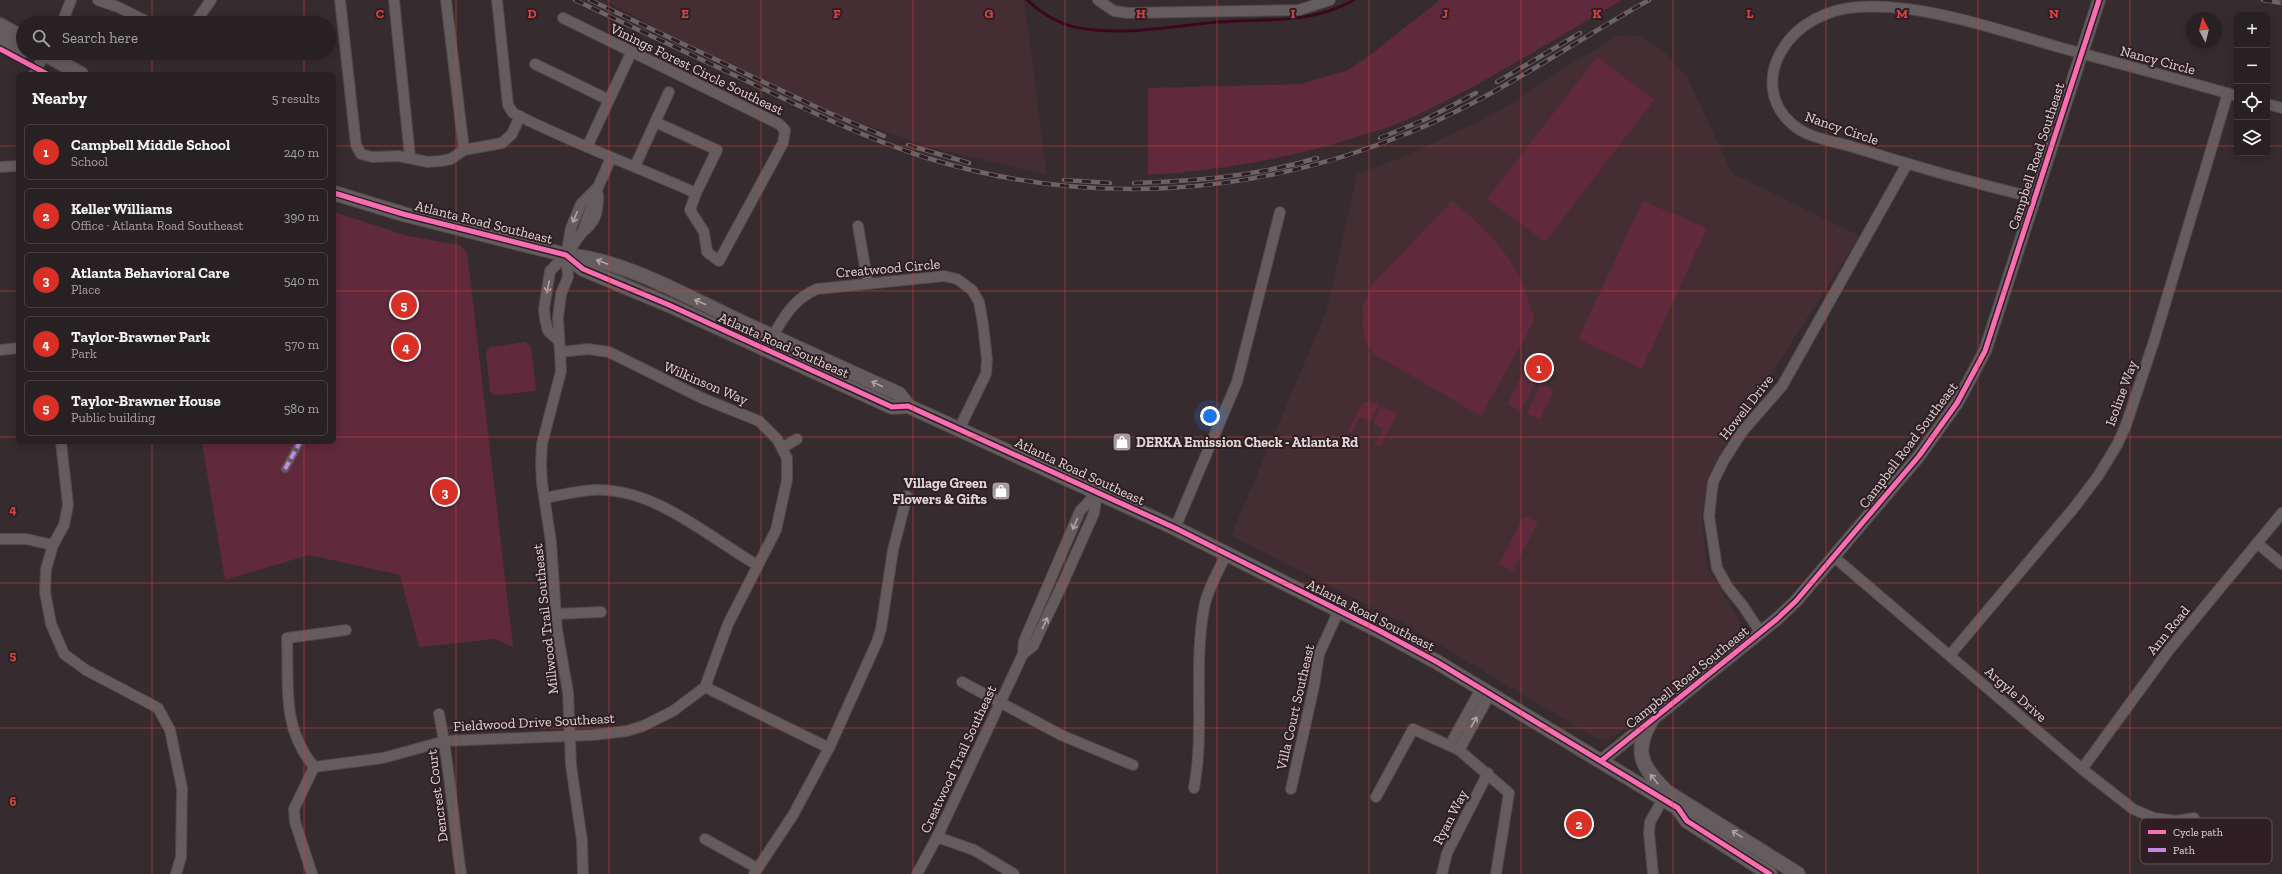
<!DOCTYPE html>
<html lang="en">
<head>
<meta charset="utf-8">
<style>
  :root { --surface:#282123; --page:#342e30; --text:#f1f3f6; --muted:#a5a3a6; --line:#443e41; --accent:#d93025 }
  body { margin:0; font-family:"Zilla Slab",serif; background:var(--page); color:var(--text) }
  .controls { position:absolute; right:12px; top:12px; display:grid; overflow:hidden; border-radius:6px; box-shadow:0 2px 10px #0003 }
  .controls button { width:36px; height:36px; display:grid; place-items:center; padding:0; border:0; border-bottom:1px solid var(--line); background:var(--surface); color:var(--text); font:20px sans-serif }
  .compass { position:absolute; left:2186px; top:12px; width:36px; height:36px; border-radius:50%; background:var(--surface); box-shadow:0 2px 10px #0003; rotate:353deg }
  .you { position:absolute; left:1210px; top:416px; width:14px; height:14px; margin:-10px; border:3px solid #fff; border-radius:50%; background:#1a73e8; box-shadow:0 0 0 6px #1a73e833 }
  .badge { display:grid; place-items:center; width:26px; height:26px; border-radius:50%; background:var(--accent); color:#fff; font-size:13px; font-weight:700 }
  .pin { position:absolute; translate:-50% -50%; border:2px solid #fff; box-shadow:0 1px 4px #0006 }
  .list { margin:0; padding:0; list-style:none }
  h2 { display:flex; justify-content:space-between; align-items:center; height:52px; margin:0; padding:0 16px; font-size:17px }
  h2 small { font-size:13px; font-weight:400; color:var(--muted) }
  .list li { display:grid; grid-template-columns:26px 1fr auto; gap:12px; align-items:center; box-sizing:border-box; height:56px; margin:0 8px 8px; padding:0 8px; border:1px solid var(--line); border-radius:6px }
  .list b { display:block; font-size:15px; white-space:nowrap }
  .list p { margin:0; font-size:13px; white-space:nowrap; color:var(--muted) }
  .list em { font-size:13px; font-style:normal; color:var(--muted) }
  .icon { flex:none; width:22px; height:22px; fill:none; stroke:currentColor; stroke-width:2; stroke-linecap:round; stroke-linejoin:round }
  .map { position:relative; flex:none; width:2282px; height:874px; overflow:hidden }
  .search { position:absolute; background:var(--surface); box-shadow:0 2px 10px #0003; left:16px; top:16px; width:320px; height:44px; display:flex; align-items:center; gap:10px; box-sizing:border-box; padding:0 14px; border-radius:22px; color:var(--muted); font-size:15px }
  .panel { position:absolute; background:var(--surface); box-shadow:0 2px 10px #0003; left:16px; top:72px; width:320px; height:372px; border-radius:6px }
  .map>svg:first-child { display:block }
  .built { fill:#442e34 }
  .green { fill:#602a3c }
  .lines { fill:none; stroke-linecap:round; stroke-linejoin:round }
  .stream { stroke:#3c071d; stroke-width:3 }
  .pedestrian-casing { stroke:#50484a; stroke-width:9 }
  .minor-casing { stroke:#50484a; stroke-width:12 }
  .tertiary-casing { stroke:#50484a; stroke-width:14 }
  .secondary-casing { stroke:#50484a; stroke-width:16 }
  .pedestrian { stroke:#645c5e; stroke-width:7 }
  .minor { stroke:#645c5e; stroke-width:10 }
  .tertiary { stroke:#645c5e; stroke-width:12 }
  .secondary { stroke:#645c5e; stroke-width:14 }
  .rail-casing { stroke:#6b6366; stroke-width:4.5 }
  .rail { stroke:#2f1e23; stroke-width:3; stroke-dasharray:9; stroke-linecap:butt }
  .quiet { stroke:#c787e3; stroke-width:4; stroke-dasharray:8 4; stroke-linecap:butt }
  .cycleway-casing { stroke:#2f1e23; stroke-width:8 }
  .cycleway { stroke:#f96db3; stroke-width:5 }
  .oneway { stroke:#afa5a7 }
  .grid { fill:none; stroke:#d84242; stroke-width:1; stroke-opacity:0.55 }
  .labels { text-anchor:middle; stroke-width:4; stroke-linejoin:round; paint-order:stroke }
  .street-label { font-size:14px; fill:#e1d5d8; stroke:#2f1e23 }
  .poi-label { font-size:14px; font-weight:bold; fill:#e1d5d8; stroke:#2f1e23; text-anchor:start }
  .key { fill:#2f1e23; stroke:#645559; stroke-width:1 }
  .key-label { font-size:11px; fill:#e1d5d8 }
  .grid-label { font-size:13px; text-anchor:middle; font-weight:bold; fill:#d84242; stroke:#2f1e23; stroke-width:4; stroke-linejoin:round; paint-order:stroke }
</style>
</head>
<body>
<div class="map">
<svg width="2282" height="874" viewBox="0 0 2282 874">
  <rect width="100%" height="100%" fill="#362c2f"/>
  <!-- built -->
  <g class="built">
    <polygon points="605,0 1024,0 1047,175 929,147 838,115 726,67"/>
    <polygon points="1630,35 1640,37 1660,48 1687,77 1732,173 1860,236 1732,434 1707,480 1702,518 1707,567 1746,633 1698,673 1624,729 1614,736 1603,740 1593,736 1403,623 1231,536 1327,310 1357,174 1398,159 1479,122 1518,100 1563,69 1618,36"/>
  </g>
  <!-- green -->
  <g class="green">
    <path d="M 1440,0 L 1622,0 C 1549,42 1476,89 1399,123 C 1386,129 1372,132 1359,136 C 1290,159 1220,170 1148,175 L 1148,88 L 1301,84 L 1348,70 L 1369,56 Z"/>
    <polygon points="1597,57 1654,100 1545,242 1487,199"/>
    <path d="M 1452,201 C 1495,236 1522,265 1534,321 L 1481,416 L 1374,354 L 1365,341 L 1363,323 L 1363,307 L 1371,286 Z"/>
    <polygon points="1643,201 1707,228 1642,369 1578,339"/>
    <polygon points="334,212 408,236 459,245 467,252 513,647 495,639 419,647 400,575 309,555 225,580 202,442 334,442"/>
    <polygon points="525,342 531,346 536,388 535,391 495,395 490,392 486,352 490,347"/>
    <polygon points="1522,374 1536,381 1521,411 1508,404"/>
    <polygon points="1541,383 1554,390 1540,420 1527,413"/>
    <polygon points="1371,401 1379,405 1370,422 1360,417 1351,433 1348,432 1362,403"/>
    <polygon points="1381,406 1397,414 1380,447 1375,444 1383,429 1373,423"/>
    <polygon points="1524,516 1538,522 1513,571 1499,564"/>
  </g>
  <g class="lines">
    <!-- stream -->
    <path class="stream" d="M 1027,0 C 1042,14 1058,24 1079,28 C 1126,36 1172,26 1218,22 C 1267,18 1309,25 1354,0"/>
    <defs>
      <polyline id="pedestrian" points="285,469 300,442"/>
      <g id="minor">
        <polyline points="98,0 118,7 150,23"/>
        <polyline points="340,0 356,145 361,154 372,157 399,156 428,162 441,161 451,159 464,150 502,143 512,134 520,116"/>
        <polyline points="394,0 410,157"/>
        <polyline points="446,0 464,150"/>
        <path d="M 497,0 L 508,105 L 513,113 C 572,143 635,166 696,193"/>
        <polyline points="1098,0 1114,11 1128,13 1299,10 1330,0"/>
        <polyline points="563,18 779,124 785,130 783,143 719,261 707,252 704,232 690,210 696,193 717,150 655,122"/>
        <polyline points="62,23 71,0"/>
        <polyline points="195,23 211,0"/>
        <polyline points="535,64 609,100"/>
        <polyline points="34,74 45,53"/>
        <polyline points="2267,104 2282,108"/>
        <polyline points="587,147 631,53"/>
        <polyline points="635,166 669,92"/>
        <polyline points="0,167 18,166"/>
        <path d="M 2035,198 C 1974,183 1913,166 1853,147 C 1833,141 1807,138 1792,124 C 1769,104 1767,75 1782,50 C 1797,24 1828,9 1858,7 C 1925,3 1998,30 2062,48 C 2120,64 2179,79 2237,96"/>
        <polyline points="858,226 868,284"/>
        <path d="M 585,230 C 597,219 598,211 598,195"/>
        <path d="M 773,336 C 784,316 795,298 817,289 L 944,276 L 957,279 L 972,290 L 979,302 L 983,324 L 987,360 L 986,374 L 959,429"/>
        <polyline points="558,340 548,331 545,319 544,309 550,271 566,255 583,231 598,187 611,158"/>
        <polyline points="0,350 18,348"/>
        <polyline points="61,442 68,505 64,525 53,545 46,569 45,592 51,624 64,654 86,670 158,708 170,730 182,788 181,857 176,874"/>
        <polyline points="782,448 797,439"/>
        <path d="M 545,498 C 561,495 577,491 593,490 C 654,487 707,536 757,565"/>
        <polyline points="1175,528 1237,382 1280,212"/>
        <polyline points="0,539 26,539 53,545"/>
        <polyline points="2257,543 2282,564"/>
        <polyline points="1834,557 2082,769 2133,809 2154,818 2176,821 2194,818"/>
        <polyline points="556,614 601,612"/>
        <polyline points="1761,633 1743,606 1727,586 1717,568 1709,516 1713,482 1724,460 1742,432 1782,386 1907,164"/>
        <polyline points="1023,654 1033,646 1062,585 1094,513 1097,493"/>
        <polyline points="1950,655 2073,509 2098,476 2117,445 2126,425 2154,341 2228,93"/>
        <polyline points="962,682 1061,735 1133,765"/>
        <polyline points="705,687 829,748"/>
        <path d="M 439,714 C 450,767 453,821 461,874"/>
        <polyline points="1450,745 1481,689"/>
        <polyline points="1459,750 1490,694"/>
        <polyline points="314,767 383,758 445,741 593,735 627,731 643,726 673,711 705,687 728,624 776,530 787,480 787,458 777,439 759,421 704,399 609,352 588,349 561,352"/>
        <polyline points="2082,769 2169,650 2282,513"/>
        <path d="M 1194,788 C 1205,729 1193,668 1204,608 C 1207,590 1218,572 1226,555"/>
        <polyline points="1291,789 1314,686 1319,654 1339,610"/>
        <polyline points="1376,797 1413,729 1459,750 1509,793 1496,874"/>
        <polyline points="937,837 974,850 1014,874"/>
        <polyline points="705,839 757,868"/>
        <path d="M 312,874 L 295,822 L 294,809 L 314,767 C 281,726 289,687 287,638 L 346,630"/>
        <polyline points="583,874 582,841 571,765 568,692 557,630 551,542 542,483 541,464 542,444 561,371 558,318 561,294 568,277 566,255 571,228 581,204 598,187"/>
        <polyline points="754,874 793,815 829,748 877,642 881,629 893,550 907,496"/>
        <polyline points="917,874 937,837 1023,654 1024,641 1080,511 1097,493"/>
        <polyline points="1442,874 1447,853 1488,773"/>
        <polyline points="1653,874 1649,833 1650,822 1663,799"/>
      </g>
      <polyline id="tertiary" points="1601,761 1777,619 1796,601 1919,456 1957,403 1985,351 2099,0"/>
      <g id="secondary">
        <polyline points="0,25 23,38"/>
        <polyline points="0,39 23,51"/>
        <polyline points="43,53 81,74"/>
        <path d="M 334,193 L 403,214 L 566,255 C 623,260 682,294 733,318 C 788,344 844,369 899,394 L 908,406 L 1175,528 L 1378,630 L 1437,662 L 1678,808 L 1696,810"/>
        <polyline points="566,255 583,269 669,305 892,407 908,406"/>
        <path d="M 1651,721 C 1632,752 1643,769 1667,792 L 1798,874"/>
        <polyline points="1678,808 1687,821 1770,874"/>
      </g>
    </defs>
    <!-- pedestrian casing -->
    <use href="#pedestrian" class="pedestrian-casing"/>
    <!-- minor casing -->
    <use href="#minor" class="minor-casing"/>
    <!-- tertiary casing -->
    <use href="#tertiary" class="tertiary-casing"/>
    <!-- secondary casing -->
    <use href="#secondary" class="secondary-casing"/>
    <!-- pedestrian -->
    <use href="#pedestrian" class="pedestrian"/>
    <!-- minor -->
    <use href="#minor" class="minor"/>
    <!-- tertiary -->
    <use href="#tertiary" class="tertiary"/>
    <!-- secondary -->
    <use href="#secondary" class="secondary"/>
    <defs>
      <g id="rail">
        <path d="M 575,0 C 635,28 694,56 753,84 C 809,111 865,138 924,157 C 1086,208 1254,197 1411,132 C 1495,98 1570,44 1649,0"/>
        <polyline points="590,0 827,112 884,136"/>
        <polyline points="2263,0 2282,3"/>
        <polyline points="1497,82 1580,33"/>
        <polyline points="1380,138 1424,120 1476,93"/>
        <polyline points="908,145 969,163"/>
        <polyline points="1064,180 1110,183"/>
        <path d="M 1134,183 C 1196,181 1258,176 1317,158"/>
      </g>
    </defs>
    <!-- rail casing -->
    <use href="#rail" class="rail-casing"/>
    <!-- rail -->
    <use href="#rail" class="rail"/>
    <!-- quiet -->
    <polyline class="quiet" points="285,469 300,442"/>
    <defs>
      <g id="cycleway">
        <polyline points="0,49 47,74"/>
        <polyline points="334,193 403,214 566,255 583,269 669,305 892,407 908,406 1175,528 1378,630 1437,662 1678,808 1687,821 1770,874"/>
        <polyline points="1601,761 1777,619 1796,601 1919,456 1957,403 1985,351 2099,0"/>
      </g>
    </defs>
    <!-- cycleway casing -->
    <use href="#cycleway" class="cycleway-casing"/>
    <!-- cycleway -->
    <use href="#cycleway" class="cycleway"/>
  </g>
  <!-- one-way arrows -->
  <defs><path id="oneway-shaft" d="M-6 0H5M1.5-3L5.5 0L1.5 3" fill="none" stroke-width="1.6" stroke-linecap="round" stroke-linejoin="round"/></defs>
  <g class="oneway">
    <use href="#oneway-shaft" transform="translate(575 217) rotate(113)"/>
    <use href="#oneway-shaft" transform="translate(602 262) rotate(-160)"/>
    <use href="#oneway-shaft" transform="translate(548 287) rotate(101)"/>
    <use href="#oneway-shaft" transform="translate(700 302) rotate(-156)"/>
    <use href="#oneway-shaft" transform="translate(877 384) rotate(-155)"/>
    <use href="#oneway-shaft" transform="translate(1075 524) rotate(114)"/>
    <use href="#oneway-shaft" transform="translate(1045 623) rotate(-65)"/>
    <use href="#oneway-shaft" transform="translate(1474 722) rotate(-61)"/>
    <use href="#oneway-shaft" transform="translate(1654 779) rotate(-129)"/>
    <use href="#oneway-shaft" transform="translate(1737 834) rotate(-148)"/>
  </g>
  <!-- grid -->
  <path class="grid" d="M 152,0 L 152,23M 304,0 L 304,23M 456,0 L 456,874M 609,0 L 609,874M 761,0 L 761,874M 913,0 L 913,874M 1065,0 L 1065,874M 1217,0 L 1217,874M 1369,0 L 1369,874M 1521,0 L 1521,874M 1673,0 L 1673,874M 1826,0 L 1826,874M 1978,0 L 1978,874M 2130,0 L 2130,874M 152,53 L 152,74M 304,53 L 304,74M 0,146 L 18,146M 334,146 L 2237,146M 2267,146 L 2282,146M 0,291 L 18,291M 334,291 L 2282,291M 0,437 L 18,437M 334,437 L 2282,437M 152,442 L 152,874M 304,442 L 304,874M 0,583 L 2282,583M 0,728 L 2282,728"/>
  <!-- icons -->
  <defs>
    <symbol id="shop-square" viewBox="-11 -11 22 22"><rect x="-9" y="-9" width="18" height="18" rx="4" fill="#a59a9d" stroke="#2f1e23"/><path d="M-5-2.5h2.3a2.7 3.5 0 0 1 5.4 0H5L5.5 6h-11ZM-1.5-2.5h3a1.5 2.3 0 0 0-3 0Z" fill="#fff"/></symbol>
  </defs>
  <g fill-rule="evenodd">
    <use href="#shop-square" x="1111" y="431" width="22" height="22"/>
    <use href="#shop-square" x="990" y="480" width="22" height="22"/>
  </g>
  <g class="labels">
    <!-- street labels -->
    <g class="street-label">
      <text transform="translate(2158 60) rotate(15)" y="5">Nancy Circle</text>
      <text transform="translate(697 69) rotate(26)" y="5">Vinings Forest Circle Southeast</text>
      <text transform="translate(1842 128) rotate(19)" y="5">Nancy Circle</text>
      <text transform="translate(2036 156) rotate(-72)" y="5">Campbell Road Southeast</text>
      <text transform="translate(484 222) rotate(14)" y="5">Atlanta Road Southeast</text>
      <text transform="translate(888 268) rotate(-5)" y="5">Creatwood Circle</text>
      <text transform="translate(784 345) rotate(24)" y="5">Atlanta Road Southeast</text>
      <text transform="translate(706 383) rotate(23)" y="5">Wilkinson Way</text>
      <text transform="translate(2121 393) rotate(-70)" y="5">Isoline Way</text>
      <text transform="translate(1746 407) rotate(-52)" y="5">Howell Drive</text>
      <text transform="translate(1908 445) rotate(-53)" y="5">Campbell Road Southeast</text>
      <text transform="translate(1080 471) rotate(25)" y="5">Atlanta Road Southeast</text>
      <text transform="translate(1371 615) rotate(27)" y="5">Atlanta Road Southeast</text>
      <text transform="translate(545 619) rotate(-96)" y="5">Millwood Trail Southeast</text>
      <text transform="translate(2168 630) rotate(-51)" y="5">Ann Road</text>
      <text transform="translate(1687 677) rotate(-39)" y="5">Campbell Road Southeast</text>
      <text transform="translate(2016 694) rotate(41)" y="5">Argyle Drive</text>
      <text transform="translate(1295 707) rotate(-77)" y="5">Villa Court Southeast</text>
      <text transform="translate(534 722) rotate(-3)" y="5">Fieldwood Drive Southeast</text>
      <text transform="translate(958 759) rotate(-65)" y="5">Creatwood Trail Southeast</text>
      <text transform="translate(437 796) rotate(-97)" y="5">Dencrest Court</text>
      <text transform="translate(1450 817) rotate(-63)" y="5">Ryan Way</text>
    </g>
    <!-- poi labels -->
    <g class="poi-label">
      <text x="1136" y="447">DERKA Emission Check - Atlanta Rd</text>
      <text x="987" y="488" text-anchor="end">Village Green<tspan x="987" dy="16">Flowers &amp; Gifts</tspan></text>
    </g>
  </g>
  <!-- legend -->
  <rect x="2140" y="818" width="132" height="46" rx="6" class="key"/>
  <rect x="2148" y="830" width="18" height="4" fill="#f96db3"/>
  <rect x="2148" y="848" width="18" height="4" fill="#c787e3"/>
  <g class="key-label">
    <text x="2173" y="836">Cycle path</text>
    <text x="2173" y="854">Path</text>
  </g>
  <g class="grid-label">
    <text x="380" y="18">C</text>
    <text x="532" y="18">D</text>
    <text x="685" y="18">E</text>
    <text x="837" y="18">F</text>
    <text x="989" y="18">G</text>
    <text x="1141" y="18">H</text>
    <text x="1293" y="18">I</text>
    <text x="1445" y="18">J</text>
    <text x="1597" y="18">K</text>
    <text x="1750" y="18">L</text>
    <text x="1902" y="18">M</text>
    <text x="2054" y="18">N</text>
    <text x="13" y="514">4</text>
    <text x="13" y="660">5</text>
    <text x="13" y="806">6</text>
  </g>
</svg>
<div class="controls">
<button>+</button>
<button>−</button>
<button><svg class="icon" aria-label="locate" viewBox="0 0 24 24"><circle cx="12" cy="12" r="6"/><path d="M12 2v4M12 18v4M2 12h4M18 12h4"/></svg></button>
<button><svg class="icon" aria-label="layers" viewBox="0 0 24 24"><path d="M12 4l9 5-9 5-9-5zM3 14l9 5 9-5"/></svg></button>
</div>
<svg class="compass" viewBox="-18 -18 36 36"><path d="M0-13l5 13h-10z" fill="#e53935"/><path d="M0 13l5-13h-10z" fill="#a5a3a6"/></svg>
<div class="you"></div>
<div class="pin badge" style="left:1539px;top:368px">1</div>
<div class="pin badge" style="left:1579px;top:824px">2</div>
<div class="pin badge" style="left:445px;top:492px">3</div>
<div class="pin badge" style="left:406px;top:347px">4</div>
<div class="pin badge" style="left:404px;top:305px">5</div>
<div class="search"><svg class="icon" aria-label="search" viewBox="0 0 24 24"><circle cx="10" cy="10" r="6"/><path d="M15 15l6 6"/></svg>Search here</div>
<section class="panel">
<h2>Nearby<small>5 results</small></h2>
<ul class="list">
<li><span class="badge">1</span><div><b>Campbell Middle School</b><p>School</p></div><em>240 m</em></li>
<li><span class="badge">2</span><div><b>Keller Williams</b><p>Office · Atlanta Road Southeast</p></div><em>390 m</em></li>
<li><span class="badge">3</span><div><b>Atlanta Behavioral Care</b><p>Place</p></div><em>540 m</em></li>
<li><span class="badge">4</span><div><b>Taylor-Brawner Park</b><p>Park</p></div><em>570 m</em></li>
<li><span class="badge">5</span><div><b>Taylor-Brawner House</b><p>Public building</p></div><em>580 m</em></li>
</ul>
</section>
</div>
</body>
</html>
